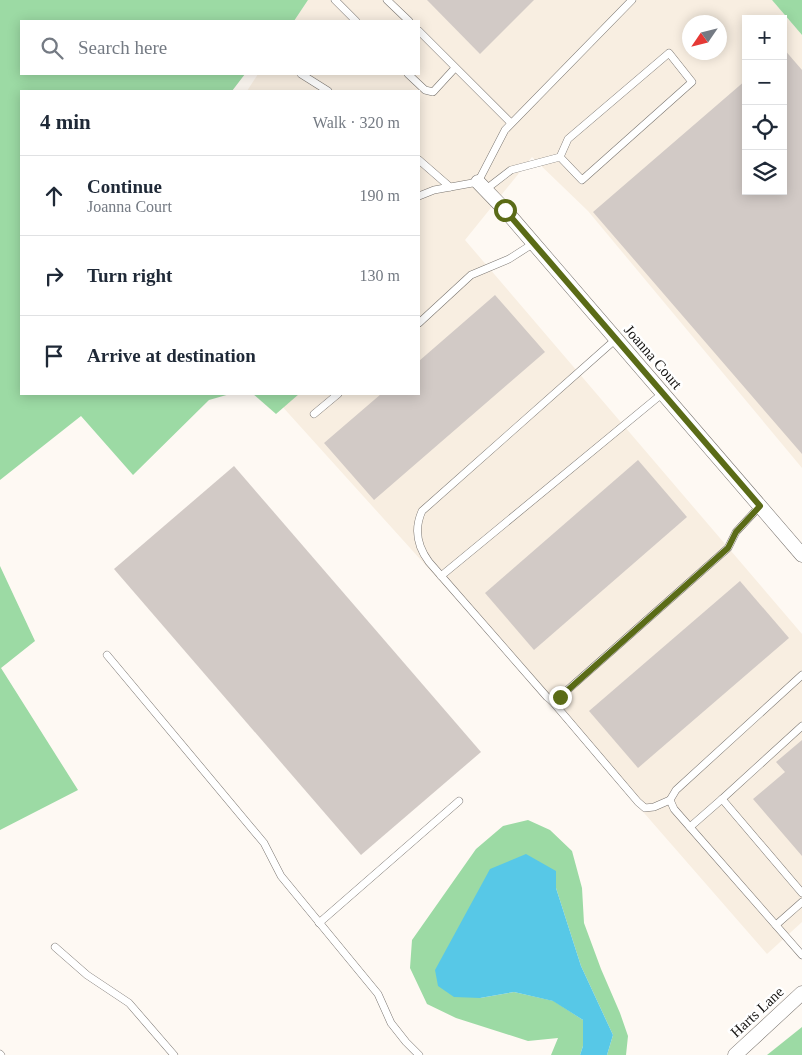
<!DOCTYPE html>
<html lang="en">
<head>
<meta charset="utf-8">
<style>
  :root { --surface:#fff; --page:#f6f6f7; --text:#1f2937; --muted:#747a83; --line:#e0e1e3 }
  body { margin:0; font-family:"Times New Roman",serif; background:var(--page); color:var(--text) }
  .controls { position:absolute; right:15px; top:15px; display:grid; overflow:hidden; border-radius:0px; box-shadow:0 2px 12px #0003 }
  .controls button { width:45px; height:45px; display:grid; place-items:center; padding:0; border:0; border-bottom:1px solid var(--line); background:var(--surface); color:var(--text); font:25px sans-serif }
  .compass { position:absolute; left:682px; top:15px; width:45px; height:45px; border-radius:50%; background:var(--surface); box-shadow:0 2px 12px #0003; rotate:235deg }
  .stop { position:absolute; width:15px; height:15px; margin:-11px; border:4px solid #5a6b17; border-radius:50%; background:#fff }
  .stop.end { background:#5a6b17; border-color:#fff; box-shadow:0 1px 5px #0008 }
  .list { margin:0; padding:0; list-style:none }
  h2 { display:flex; justify-content:space-between; align-items:center; height:65px; margin:0; padding:0 20px; font-size:21px }
  h2 small { font-size:16px; font-weight:400; color:var(--muted) }
  .list li { display:grid; grid-template-columns:32px 1fr auto; gap:15px; align-items:center; box-sizing:border-box; height:80px; padding:0 20px; border-top:1px solid var(--line) }
  .list b { display:block; font-size:19px; white-space:nowrap }
  .list p { margin:0; font-size:16px; white-space:nowrap; color:var(--muted) }
  .list em { font-size:16px; font-style:normal; color:var(--muted) }
  .icon { flex:none; width:28px; height:28px; fill:none; stroke:currentColor; stroke-width:2; stroke-linecap:round; stroke-linejoin:round }
  .map { position:relative; flex:none; width:802px; height:1055px; overflow:hidden }
  .search { position:absolute; background:var(--surface); box-shadow:0 2px 12px #0003; left:20px; top:20px; width:400px; height:55px; display:flex; align-items:center; gap:12px; box-sizing:border-box; padding:0 18px; border-radius:0px; color:var(--muted); font-size:19px }
  .panel { position:absolute; background:var(--surface); box-shadow:0 2px 12px #0003; left:20px; top:90px; width:400px; height:305px; border-radius:0px }
  .map>svg:first-child { display:block }
  .built { fill:#f8eee1; fill-rule:evenodd }
  .green { fill:#9cdaa4 }
  .water { fill:#57c8e7 }
  .building { fill:#d2cac6 }
  .lines { fill:none; stroke-linecap:round; stroke-linejoin:round }
  .service-casing { stroke:#7a7570; stroke-width:8 }
  .minor-casing { stroke:#7a7570; stroke-width:15 }
  .service { stroke:#fff; stroke-width:7 }
  .minor { stroke:#fff; stroke-width:14 }
  .route { stroke:#5a6b17; stroke-width:6 }
  .labels { text-anchor:middle; stroke-width:5; stroke-linejoin:round; paint-order:stroke }
  .street-label { font-size:15px; fill:#151311; stroke:#fff }
</style>
</head>
<body>
<div class="map">
<svg width="802" height="1055" viewBox="0 0 802 1055">
  <rect width="100%" height="100%" fill="#fef9f3"/>
  <!-- built -->
  <path class="built" d="M 308,0 L 772,0 L 802,35 L 802,468 L 588,211 L 532,157 L 465,240 L 802,634 L 802,922 L 767,954 L 495,642 L 271,394 L 419,394 L 419,91 L 247,91 L 258,74 L 419,74 L 419,21 L 294,21 ZM 746,19 L 783,19 L 783,191 L 746,191 ZM 690,22 L 720,22 L 720,52 L 690,52 Z"/>
  <!-- green -->
  <g class="green">
    <polygon points="0,0 308,0 294,21 21,21 21,74 245,74 232,91 21,91 21,394 230,394 209,400 133,475 81,416 0,480"/>
    <polygon points="772,0 802,0 802,35"/>
    <polygon points="253,394 299,394 276,414"/>
    <polygon points="0,566 35,641 1,668 78,790 0,830"/>
    <polygon points="528,820 550,830 572,851 582,888 584,923 601,969 620,1013 628,1036 626,1055 607,1055 613,1035 581,966 556,888 556,871 480,998 514,992 554,1001 583,1020 583,1046 580,1055 551,1055 558,1038 528,1041 456,1018 427,1004 410,968 412,940 476,849 503,826"/>
    <polygon points="802,1027 802,1055 767,1055"/>
  </g>
  <!-- water -->
  <polygon class="water" points="526,854 556,871 556,888 581,966 613,1035 607,1055 580,1055 583,1046 583,1020 553,1001 514,992 480,998 454,997 438,986 435,970 490,869"/>
  <!-- building -->
  <g class="building">
    <polygon points="427,0 534,0 480,54"/>
    <polygon points="783,48 802,70 802,454 593,212 746,80 746,191 783,191"/>
    <polygon points="495,295 545,352 374,500 324,443 381,394 419,394 419,361"/>
    <polygon points="638,460 687,517 534,650 485,593"/>
    <polygon points="234,466 481,752 361,855 114,569"/>
    <polygon points="740,581 789,638 638,768 589,711"/>
    <polygon points="802,740 802,856 753,799 785,772 776,762"/>
  </g>
  <g class="lines">
    <defs>
      <g id="service">
        <polyline points="335,0 356,21"/>
        <polyline points="387,0 409,21"/>
        <polyline points="419,31 511,123"/>
        <polyline points="301,74 328,91"/>
        <polyline points="408,74 425,90 433,92 455,68"/>
        <polyline points="419,160 450,187"/>
        <polyline points="485,190 511,170 560,157 582,180 692,82 669,53 568,139 560,157"/>
        <polyline points="419,196 434,190 478,182 505,130 632,0"/>
        <polyline points="419,323 471,275 509,259 534,243"/>
        <path d="M 616,339 L 422,511 C 414,529 417,546 429,562 L 547,697 L 552,701 L 555,701 L 728,548 L 736,532 L 760,506"/>
        <polyline points="314,414 338,394"/>
        <polyline points="441,576 663,393"/>
        <polyline points="107,655 264,843 281,876 378,994 391,1023 406,1042 419,1055"/>
        <polyline points="802,675 676,790 670,800 674,809 802,955"/>
        <polyline points="552,701 638,802 645,808 654,807 670,800"/>
        <polyline points="722,799 802,726"/>
        <polyline points="690,827 722,799 802,893"/>
        <polyline points="319,923 459,801"/>
        <polyline points="776,925 802,902"/>
        <polyline points="55,947 87,975 129,1003 174,1055"/>
        <polyline points="0,1054 1,1055"/>
      </g>
      <g id="minor">
        <polyline points="478,182 505,210 802,555"/>
        <polyline points="735,1055 802,993"/>
      </g>
    </defs>
    <!-- service casing -->
    <use href="#service" class="service-casing"/>
    <!-- minor casing -->
    <use href="#minor" class="minor-casing"/>
    <!-- service -->
    <use href="#service" class="service"/>
    <!-- minor -->
    <use href="#minor" class="minor"/>
  </g>
  <g class="lines">
    <!-- route -->
    <polyline class="route" points="505,210 760,506 736,532 728,548 560,697"/>
  </g>
  <g class="labels">
    <!-- street labels -->
    <g class="street-label">
      <text transform="translate(653 357) rotate(49)" y="5">Joanna Court</text>
      <text transform="translate(757 1012) rotate(-43)" y="5">Harts Lane</text>
    </g>
  </g>
</svg>
<div class="controls">
<button>+</button>
<button>−</button>
<button><svg class="icon" aria-label="locate" viewBox="0 0 24 24"><circle cx="12" cy="12" r="6"/><path d="M12 2v4M12 18v4M2 12h4M18 12h4"/></svg></button>
<button><svg class="icon" aria-label="layers" viewBox="0 0 24 24"><path d="M12 4l9 5-9 5-9-5zM3 14l9 5 9-5"/></svg></button>
</div>
<svg class="compass" viewBox="-18 -18 36 36"><path d="M0-13l5 13h-10z" fill="#e53935"/><path d="M0 13l5-13h-10z" fill="#747a83"/></svg>
<div class="stop" style="left:505px;top:210px"></div>
<div class="stop end" style="left:560px;top:697px"></div>
<div class="search"><svg class="icon" aria-label="search" viewBox="0 0 24 24"><circle cx="10" cy="10" r="6"/><path d="M15 15l6 6"/></svg>Search here</div>
<section class="panel">
<h2>4 min<small>Walk · 320 m</small></h2>
<ul class="list">
<li><svg class="icon" aria-label="ahead" viewBox="0 0 24 24"><path d="M12 20V5M6 11l6-6 6 6"/></svg><div><b>Continue</b><p>Joanna Court</p></div><em>190 m</em></li>
<li><svg class="icon" aria-label="right" viewBox="0 0 24 24"><path d="M7 20v-9h11M14 6l5 5-5 5"/></svg><div><b>Turn right</b></div><em>130 m</em></li>
<li><svg class="icon" aria-label="arrive" viewBox="0 0 24 24"><path d="M6 21V4h12l-3 4 3 4H6"/></svg><div><b>Arrive at destination</b></div></li>
</ul>
</section>
</div>
</body>
</html>
